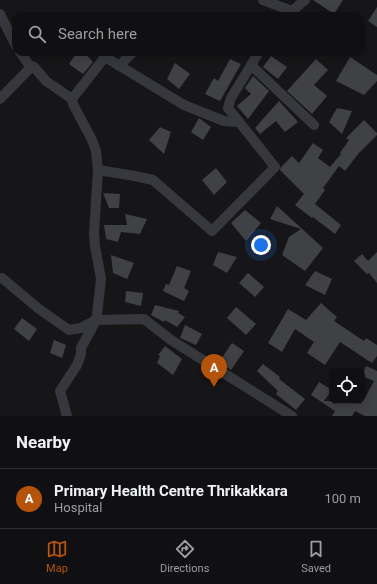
<!DOCTYPE html>
<html lang="en">
<head>
<meta charset="utf-8">
<style>
  :root { --surface:#101012; --page:#19191b; --text:#f1f3f6; --muted:#9c9d9f; --line:#303032; --accent:#b45309 }
  body { margin:0; font-family:Roboto,sans-serif; background:var(--page); color:var(--text) }
  .controls { position:absolute; right:12px; bottom:12px; display:grid; overflow:hidden; border-radius:8px; box-shadow:0 2px 10px #0003 }
  .controls button { width:36px; height:36px; display:grid; place-items:center; padding:0; border:0; border-bottom:1px solid var(--line); background:var(--surface); color:var(--text); font:20px sans-serif }
  .you { position:absolute; left:261px; top:245px; width:14px; height:14px; margin:-10px; border:3px solid #fff; border-radius:50%; background:#1a73e8; box-shadow:0 0 0 6px #1a73e833 }
  .badge { display:grid; place-items:center; width:26px; height:26px; border-radius:50%; background:var(--accent); color:#fff; font-size:13px; font-weight:700 }
  .pin { position:absolute; translate:-50% -33px; filter:drop-shadow(0 1px 2px #0008) }
  .pin::after { content:''; position:absolute; top:21px; width:14px; height:12px; background:inherit; clip-path:polygon(0 0,100% 0,50% 100%) }
  .list { margin:0; padding:0; list-style:none }
  h2 { display:flex; justify-content:space-between; align-items:center; height:52px; margin:0; padding:0 16px; font-size:17px }
  h2 small { font-size:13px; font-weight:400; color:var(--muted) }
  .list li { display:grid; grid-template-columns:26px 1fr auto; gap:12px; align-items:center; box-sizing:border-box; height:60px; padding:0 16px; border-top:1px solid var(--line) }
  .list b { display:block; font-size:15px; white-space:nowrap }
  .list p { margin:0; font-size:13px; white-space:nowrap; color:var(--muted) }
  .list em { font-size:13px; font-style:normal; color:var(--muted) }
  .icon { flex:none; width:22px; height:22px; fill:none; stroke:currentColor; stroke-width:2; stroke-linecap:round; stroke-linejoin:round }
  .map { position:relative; flex:none; width:377px; height:416px; overflow:hidden }
  .search { position:absolute; background:var(--surface); box-shadow:0 2px 10px #0003; left:12px; right:12px; top:12px; height:44px; display:flex; align-items:center; gap:10px; box-sizing:border-box; padding:0 14px; border-radius:12px; color:var(--muted); font-size:15px }
  .sheet { height:112px; background:var(--surface) }
  nav { display:flex; justify-content:space-around; align-items:center; box-sizing:border-box; height:56px; border-top:1px solid var(--line); background:var(--surface); font-size:11px; color:var(--muted) }
  nav a { display:grid; justify-items:center; gap:2px }
  nav .on { color:var(--accent) }
  .map>svg:first-child { display:block }
  .building { fill:#404145 }
  .lines { fill:none; stroke-linecap:round; stroke-linejoin:round }
  .minor { stroke:#37383d; stroke-width:10 }
</style>
</head>
<body>
<div class="map">
<svg width="377" height="416" viewBox="0 0 377 416">
  <rect width="100%" height="100%" fill="#161618"/>
  <!-- building -->
  <g class="building">
    <polygon points="313,0 343,0 334,14"/>
    <polygon points="377,7 377,27 368,21"/>
    <polygon points="77,52 84,52 93,62 83,74 69,64"/>
    <polygon points="271,56 287,67 278,79 263,67"/>
    <polygon points="350,57 377,75 377,81 364,95 336,81"/>
    <polygon points="230,59 241,64 220,101 205,94 214,78 218,81"/>
    <polygon points="316,59 328,70 314,85 327,96 312,114 287,91"/>
    <polygon points="175,63 190,74 179,89 167,79"/>
    <polygon points="253,76 269,91 248,119 237,106 251,94 245,88"/>
    <polygon points="279,101 298,122 285,132 276,121 260,134 255,128"/>
    <polygon points="337,108 352,111 342,134 329,122"/>
    <polygon points="199,118 211,127 203,140 191,132"/>
    <polygon points="364,120 377,133 377,135 358,154 345,171 339,166 323,188 325,190 315,204 341,225 335,234 313,217 312,218 295,205 304,194 280,170 281,167 292,156 299,163 313,143 323,150 318,158 330,167 341,154 340,153 349,140 346,138"/>
    <polygon points="160,127 171,132 164,154 149,140"/>
    <polygon points="216,168 227,182 214,195 202,180"/>
    <polygon points="103,193 120,194 119,208 109,208"/>
    <polygon points="277,206 323,248 305,271 282,255 289,237 301,229 270,219"/>
    <polygon points="245,210 261,223 246,241 231,223"/>
    <polygon points="125,214 147,219 140,234 121,232 118,242 106,239 104,225 127,225"/>
    <polygon points="218,252 237,257 227,273 213,265"/>
    <polygon points="377,252 377,283 369,273 367,274 354,261 362,254 368,261"/>
    <polygon points="111,255 134,263 127,279 113,273"/>
    <polygon points="177,266 191,271 184,288 189,291 184,301 163,291 166,284 169,285"/>
    <polygon points="315,271 332,279 325,295 305,285"/>
    <polygon points="248,273 264,287 255,297 239,283"/>
    <polygon points="126,291 143,293 141,306 125,302"/>
    <polygon points="321,303 337,317 334,321 364,341 366,338 377,345 377,356 372,363 340,342 325,365 307,353 314,342 295,329 282,352 268,343 288,309 306,320"/>
    <polygon points="155,305 179,311 178,313 185,317 177,327 165,320 164,322 151,315"/>
    <polygon points="236,307 256,324 246,335 227,318"/>
    <polygon points="22,318 37,329 29,341 14,329"/>
    <polygon points="185,325 202,334 196,345 180,338"/>
    <polygon points="54,340 66,345 62,358 50,353"/>
    <polygon points="232,343 244,351 231,370 219,362"/>
    <polygon points="165,346 182,359 173,375 157,363 160,356 158,355"/>
    <polygon points="263,364 280,377 279,379 305,399 296,410 276,394 278,391 257,371"/>
    <polygon points="366,366 377,371 377,416 365,416 355,411 352,416 332,416 335,411 311,395 319,382 332,390 324,401 362,401 362,396 365,398 374,381 362,376"/>
  </g>
  <g class="lines">
    <!-- minor -->
    <g class="minor">
      <polyline points="263,0 292,11 305,0"/>
      <polyline points="0,14 16,46"/>
      <polyline points="20,52 29,65 34,67 46,81 72,99 73,104 92,140 96,151 98,170 94,233 95,246 101,279 97,315 94,324 81,348 81,354 77,365 60,391 67,416"/>
      <polyline points="251,65 314,125"/>
      <polyline points="119,66 133,52"/>
      <polyline points="0,99 32,66"/>
      <polyline points="72,99 105,57 184,105 224,121 239,122"/>
      <polyline points="98,170 135,176 153,180 212,231 275,167 228,108 231,98 259,52"/>
      <polyline points="2,278 39,309 69,330 81,328 96,320 144,319 171,340 292,416"/>
    </g>
  </g>
</svg>
<div class="controls">
<button><svg class="icon" aria-label="locate" viewBox="0 0 24 24"><circle cx="12" cy="12" r="6"/><path d="M12 2v4M12 18v4M2 12h4M18 12h4"/></svg></button>
</div>
<div class="you"></div>
<div class="pin badge" style="left:214px;top:387px">A</div>
<div class="search"><svg class="icon" aria-label="search" viewBox="0 0 24 24"><circle cx="10" cy="10" r="6"/><path d="M15 15l6 6"/></svg>Search here</div>
</div>
<section class="sheet">
<h2>Nearby<small></small></h2>
<ul class="list">
<li><span class="badge">A</span><div><b>Primary Health Centre Thrikakkara</b><p>Hospital</p></div><em>100 m</em></li>
</ul>
</section>
<nav>
<a class="on"><svg class="icon" aria-label="map" viewBox="0 0 24 24"><path d="M3 6l6-2 6 2 6-2v14l-6 2-6-2-6 2zM9 4v14M15 6v14"/></svg>Map</a>
<a><svg class="icon" aria-label="directions" viewBox="0 0 24 24"><path d="M12 3l9 9-9 9-9-9zM9 14v-3h6M13 9l2 2-2 2"/></svg>Directions</a>
<a><svg class="icon" aria-label="saved" viewBox="0 0 24 24"><path d="M7 4h10v16l-5-4-5 4z"/></svg>Saved</a>
</nav>
</body>
</html>
